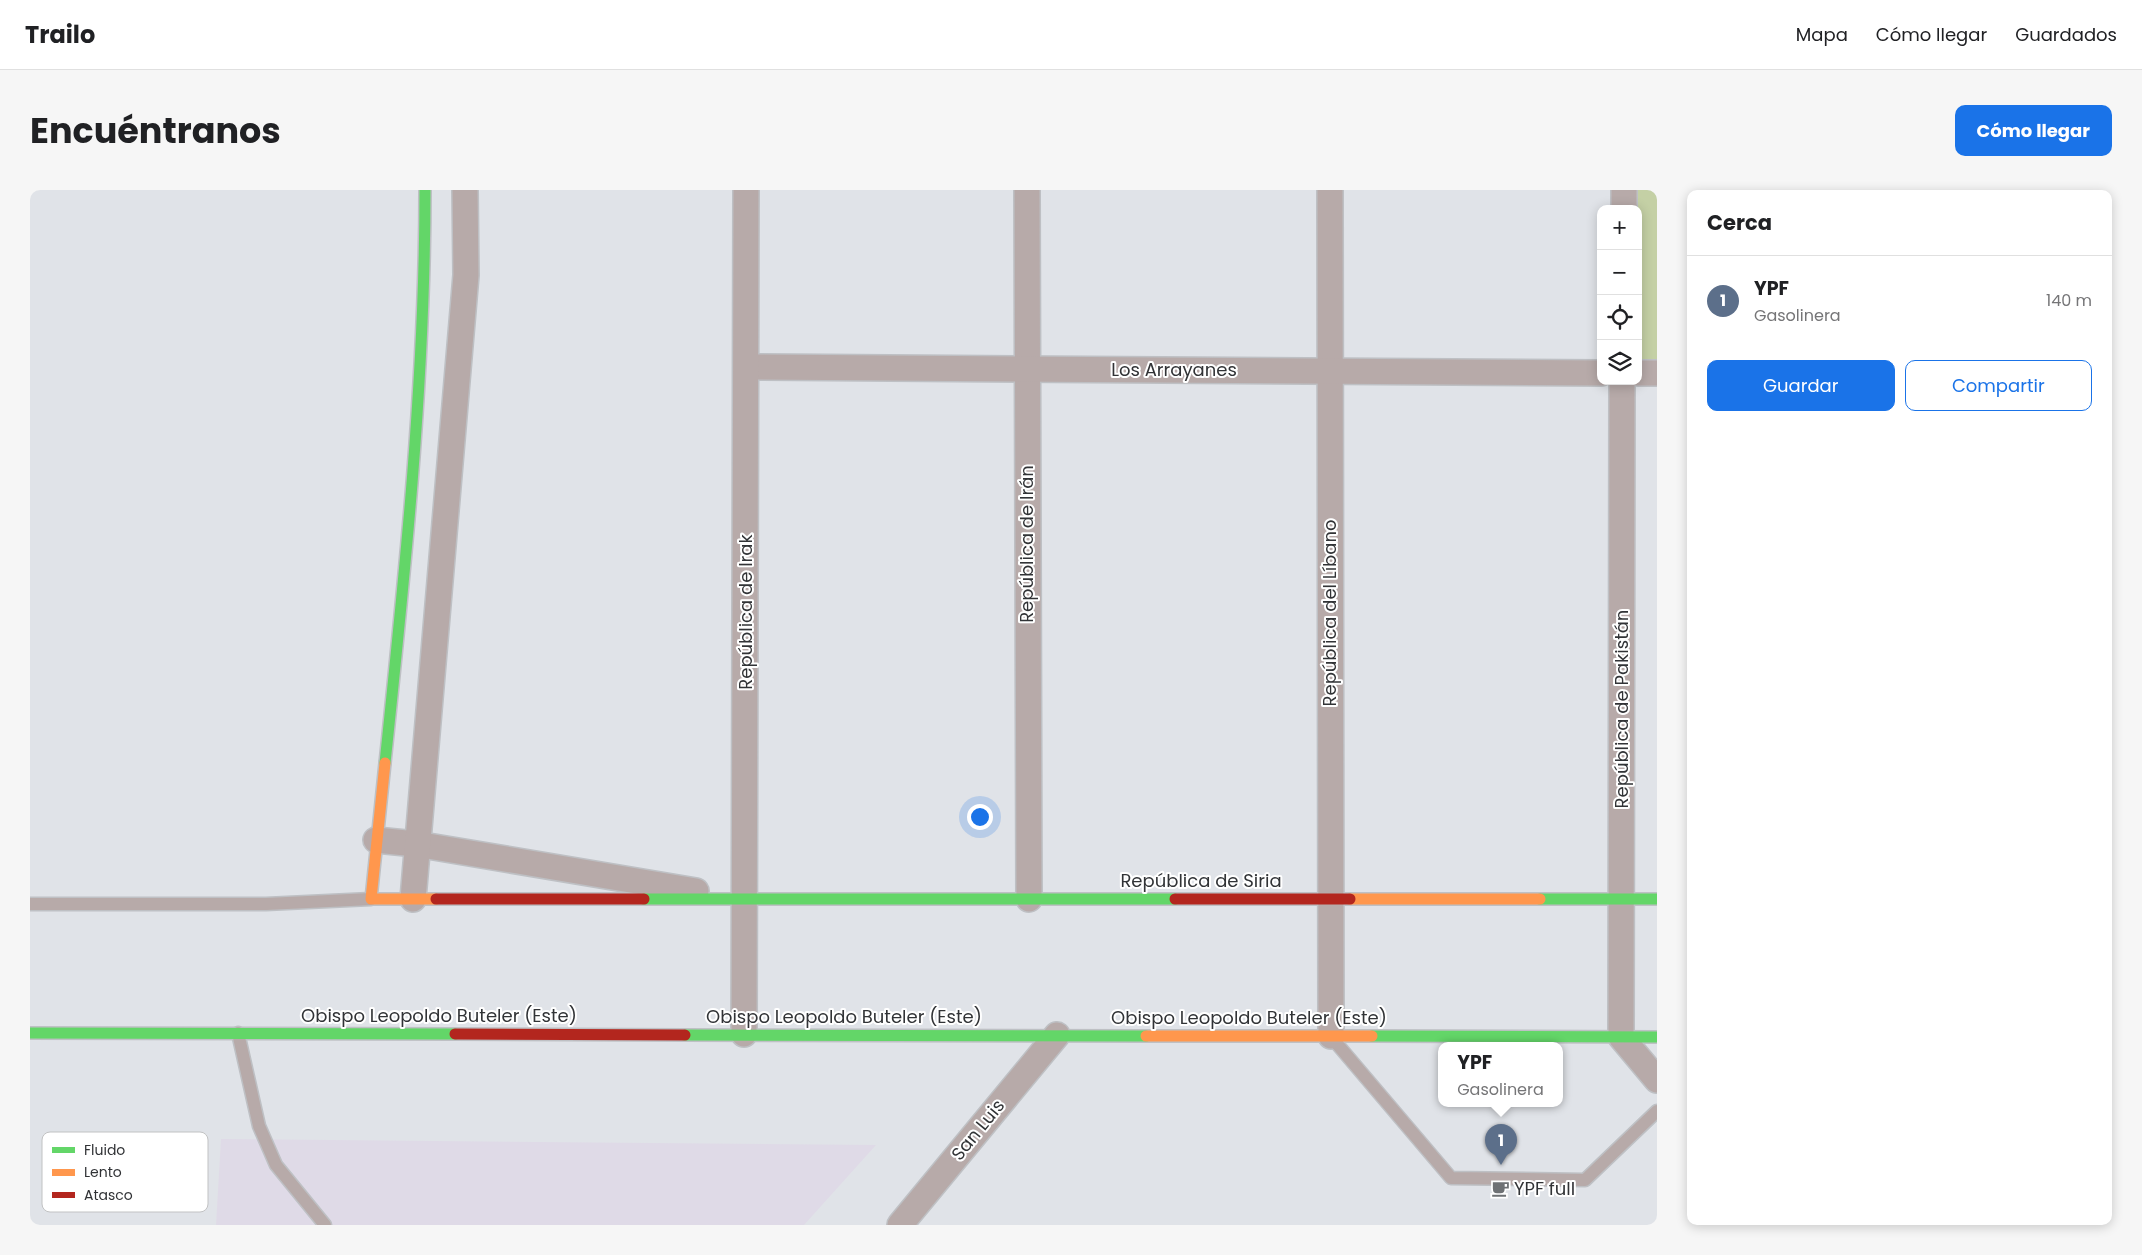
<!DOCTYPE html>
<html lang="es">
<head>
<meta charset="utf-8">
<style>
  :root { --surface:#fff; --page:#f6f6f6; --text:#202124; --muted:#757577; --line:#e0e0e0; --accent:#1a73e8 }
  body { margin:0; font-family:Poppins,sans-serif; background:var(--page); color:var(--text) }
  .controls { position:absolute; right:15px; top:15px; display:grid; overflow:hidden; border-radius:10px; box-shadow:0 2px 12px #0003 }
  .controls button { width:45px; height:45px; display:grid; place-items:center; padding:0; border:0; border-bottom:1px solid var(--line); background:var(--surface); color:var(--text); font:25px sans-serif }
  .you { position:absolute; left:949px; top:626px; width:18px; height:18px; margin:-12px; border:4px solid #fff; border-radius:50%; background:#1a73e8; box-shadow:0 0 0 8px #1a73e833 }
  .badge { display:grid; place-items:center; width:32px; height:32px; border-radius:50%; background:var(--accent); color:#fff; font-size:16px; font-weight:700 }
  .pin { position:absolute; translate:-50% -41px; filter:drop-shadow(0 1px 2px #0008) }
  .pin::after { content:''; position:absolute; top:26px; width:18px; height:15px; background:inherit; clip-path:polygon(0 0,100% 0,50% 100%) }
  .popup { position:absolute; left:1408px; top:852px; width:125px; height:65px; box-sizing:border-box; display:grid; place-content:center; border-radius:10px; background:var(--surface); filter:drop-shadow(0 1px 4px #0005); font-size:16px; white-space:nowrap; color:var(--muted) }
  .popup b { font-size:19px; color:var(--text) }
  .popup::after { content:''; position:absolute; left:50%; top:100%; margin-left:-10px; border:10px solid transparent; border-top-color:var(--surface) }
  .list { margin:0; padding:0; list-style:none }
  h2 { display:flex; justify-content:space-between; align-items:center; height:65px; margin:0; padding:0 20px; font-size:21px }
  h2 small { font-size:16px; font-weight:400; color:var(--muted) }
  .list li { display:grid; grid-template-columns:32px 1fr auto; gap:15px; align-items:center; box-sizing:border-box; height:90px; padding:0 20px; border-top:1px solid var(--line) }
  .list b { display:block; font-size:19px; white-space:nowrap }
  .list p { margin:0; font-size:16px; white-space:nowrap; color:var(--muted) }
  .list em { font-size:16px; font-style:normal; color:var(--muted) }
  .actions { display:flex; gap:10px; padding:15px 20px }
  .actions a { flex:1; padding:11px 0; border:1px solid var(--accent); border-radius:10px; text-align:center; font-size:18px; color:var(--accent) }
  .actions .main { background:var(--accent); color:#fff }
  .icon { flex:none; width:28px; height:28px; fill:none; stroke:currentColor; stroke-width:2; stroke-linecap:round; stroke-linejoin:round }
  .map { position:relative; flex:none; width:1627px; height:1035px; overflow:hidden; border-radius:10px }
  header { display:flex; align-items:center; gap:30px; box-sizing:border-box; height:70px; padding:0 25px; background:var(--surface); border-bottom:1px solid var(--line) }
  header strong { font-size:24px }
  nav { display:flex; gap:28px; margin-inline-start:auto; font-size:18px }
  .intro { display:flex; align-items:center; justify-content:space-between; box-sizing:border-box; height:120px; padding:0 30px }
  h1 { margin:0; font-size:35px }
  .button { padding:12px 22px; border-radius:10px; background:var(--accent); color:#fff; font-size:18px; font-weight:700 }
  main { display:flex; gap:30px; padding:0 30px }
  aside { flex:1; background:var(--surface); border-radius:10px; box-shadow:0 2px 12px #0003 }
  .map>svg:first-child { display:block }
  .industrial { fill:#dfdae7 }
  .green { fill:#c4d0a5 }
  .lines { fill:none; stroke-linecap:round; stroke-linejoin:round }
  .lane-casing { stroke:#bec0c4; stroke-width:15 }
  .street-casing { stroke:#bec0c4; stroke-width:28 }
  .fast-casing { stroke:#bec0c4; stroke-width:14 }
  .slow-casing { stroke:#bec0c4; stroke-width:14 }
  .jam-casing { stroke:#bec0c4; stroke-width:14 }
  .lane { stroke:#b7aaa9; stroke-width:12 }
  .street { stroke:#b7aaa9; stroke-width:25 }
  .fast { stroke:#63d668; stroke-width:11 }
  .slow { stroke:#ff974d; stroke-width:11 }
  .jam { stroke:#b3261e; stroke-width:11 }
  .labels { text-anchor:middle; stroke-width:4; stroke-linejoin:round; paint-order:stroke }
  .street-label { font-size:18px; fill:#313336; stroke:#fff }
  .poi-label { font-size:18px; fill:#313336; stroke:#fff; text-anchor:start }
  .key { fill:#fff; stroke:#c1c2c3; stroke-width:1 }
  .key-label { font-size:14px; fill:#313336 }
</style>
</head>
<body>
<header>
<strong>Trailo</strong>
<nav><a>Mapa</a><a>Cómo llegar</a><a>Guardados</a></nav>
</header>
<div class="intro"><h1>Encuéntranos</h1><a class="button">Cómo llegar</a></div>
<main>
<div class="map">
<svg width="1627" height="1035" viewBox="0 0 1627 1035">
  <rect width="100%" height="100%" fill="#e0e3e8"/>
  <!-- industrial -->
  <polygon class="industrial" points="191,949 846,955 774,1035 186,1035"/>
  <!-- green -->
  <polygon class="green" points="1594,0 1627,0 1627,183 1608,183 1608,19 1594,19"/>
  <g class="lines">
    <defs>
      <g id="lane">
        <polyline points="0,714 236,714 341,709"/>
        <polyline points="208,843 229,936 246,975 295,1035"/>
        <polyline points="1302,848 1421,988 1555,990 1627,921"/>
      </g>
      <g id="street">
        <polyline points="997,0 999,709"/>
        <polyline points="1300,0 1301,846"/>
        <polyline points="1594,19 1594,0"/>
        <polyline points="717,177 1571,183"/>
        <polyline points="1608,183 1627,183"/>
        <polyline points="1592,191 1591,847 1627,890"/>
        <polyline points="346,650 386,654 666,701"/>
        <polyline points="383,709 436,85 435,0"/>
        <polyline points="714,844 716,0"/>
        <polyline points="870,1035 1027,845"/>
      </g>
      <g id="fast">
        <path d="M 355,573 C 375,382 395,192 395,0"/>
        <polyline points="614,709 1145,709"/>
        <polyline points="1510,709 1627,709"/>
        <polyline points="0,843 425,844"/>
        <polyline points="655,845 1116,846"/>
        <polyline points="1342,846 1627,847"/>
      </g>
      <g id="slow">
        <polyline points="355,573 341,709 406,709"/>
        <polyline points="1320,709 1510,709"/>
        <polyline points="1116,846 1342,846"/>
      </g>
      <g id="jam">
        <polyline points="406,709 614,709"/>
        <polyline points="1145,709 1320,709"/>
        <polyline points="425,844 655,845"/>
      </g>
    </defs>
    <!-- lane casing -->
    <use href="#lane" class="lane-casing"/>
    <!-- street casing -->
    <use href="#street" class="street-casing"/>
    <!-- fast casing -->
    <use href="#fast" class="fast-casing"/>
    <!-- slow casing -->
    <use href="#slow" class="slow-casing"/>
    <!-- jam casing -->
    <use href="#jam" class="jam-casing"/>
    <!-- lane -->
    <use href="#lane" class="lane"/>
    <!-- street -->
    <use href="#street" class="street"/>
    <!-- fast -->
    <use href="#fast" class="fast"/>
    <!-- slow -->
    <use href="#slow" class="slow"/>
    <!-- jam -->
    <use href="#jam" class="jam"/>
  </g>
  <!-- icons -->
  <defs>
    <symbol id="cafe-bare" viewBox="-9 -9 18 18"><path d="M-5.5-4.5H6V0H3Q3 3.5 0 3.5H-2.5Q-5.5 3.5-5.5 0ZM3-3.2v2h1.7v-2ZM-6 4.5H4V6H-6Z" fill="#6e7174" stroke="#fff" stroke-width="2.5" paint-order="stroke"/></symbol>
  </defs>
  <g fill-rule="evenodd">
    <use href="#cafe-bare" x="1458" y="986" width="25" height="25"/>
  </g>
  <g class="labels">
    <!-- street labels -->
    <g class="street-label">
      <text x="1144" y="186">Los Arrayanes</text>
      <text transform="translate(997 354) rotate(-90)" y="6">República de Irán</text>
      <text transform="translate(716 422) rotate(-90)" y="6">República de Irak</text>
      <text transform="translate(1300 423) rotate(-90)" y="6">República del Líbano</text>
      <text transform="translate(1592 519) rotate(-90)" y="6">República de Pakistán</text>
      <text x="1171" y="697">República de Siria</text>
      <text x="409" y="832">Obispo Leopoldo Buteler (Este)</text>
      <text x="814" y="833">Obispo Leopoldo Buteler (Este)</text>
      <text x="1219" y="834">Obispo Leopoldo Buteler (Este)</text>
      <text transform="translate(948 940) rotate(-51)" y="6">San Luis</text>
    </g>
    <!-- poi labels -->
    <g class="poi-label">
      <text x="1484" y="1005">YPF full</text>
    </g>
  </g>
  <!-- legend -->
  <rect x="12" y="942" width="166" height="80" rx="8" class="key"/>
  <rect x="22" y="957" width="23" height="6" fill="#63d668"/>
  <rect x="22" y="979" width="23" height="7" fill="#ff974d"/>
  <rect x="22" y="1002" width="23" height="6" fill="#b3261e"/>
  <g class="key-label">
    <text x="54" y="965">Fluido</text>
    <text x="54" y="987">Lento</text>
    <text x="54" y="1010">Atasco</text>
  </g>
</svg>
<div class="controls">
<button>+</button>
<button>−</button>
<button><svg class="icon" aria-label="locate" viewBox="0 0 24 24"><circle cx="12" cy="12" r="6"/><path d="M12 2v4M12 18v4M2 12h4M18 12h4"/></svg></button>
<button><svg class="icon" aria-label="layers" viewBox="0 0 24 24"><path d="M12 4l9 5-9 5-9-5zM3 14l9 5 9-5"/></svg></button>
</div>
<div class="you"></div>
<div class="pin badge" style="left:1471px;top:975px;background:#5c6f8a">1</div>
<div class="popup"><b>YPF</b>Gasolinera</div>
</div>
<aside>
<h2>Cerca<small></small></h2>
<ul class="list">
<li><span class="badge" style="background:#5c6f8a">1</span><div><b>YPF</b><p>Gasolinera</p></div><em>140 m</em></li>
</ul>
<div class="actions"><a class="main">Guardar</a><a>Compartir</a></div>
</aside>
</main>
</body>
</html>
